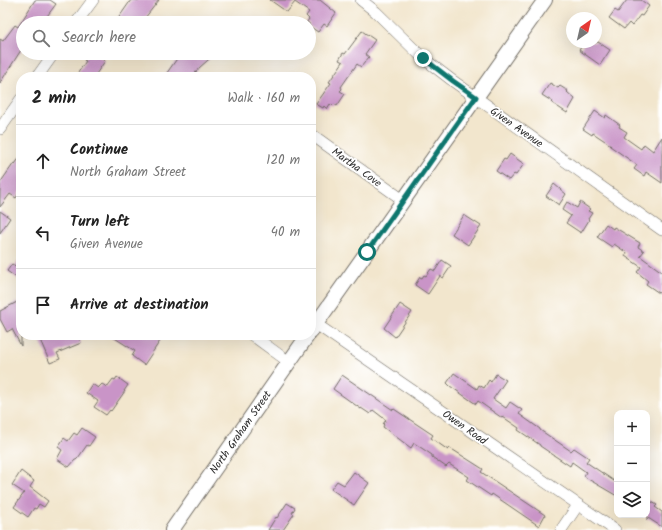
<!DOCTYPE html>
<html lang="en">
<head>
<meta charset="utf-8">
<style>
  :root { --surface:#fff; --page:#f2f2f2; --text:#222; --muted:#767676; --line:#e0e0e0 }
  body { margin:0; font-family:Kalam,sans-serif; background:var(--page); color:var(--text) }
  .controls { position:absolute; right:12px; bottom:12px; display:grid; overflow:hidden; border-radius:8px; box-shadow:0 4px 16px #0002 }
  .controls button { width:36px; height:36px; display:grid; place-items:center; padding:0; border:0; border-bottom:1px solid var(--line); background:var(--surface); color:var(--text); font:20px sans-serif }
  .compass { position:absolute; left:566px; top:12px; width:36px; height:36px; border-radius:50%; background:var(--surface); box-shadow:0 4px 16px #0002; rotate:34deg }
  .stop { position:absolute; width:12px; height:12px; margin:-9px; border:3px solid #0f766e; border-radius:50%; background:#fff }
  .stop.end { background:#0f766e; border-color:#fff; box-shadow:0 1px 4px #0008 }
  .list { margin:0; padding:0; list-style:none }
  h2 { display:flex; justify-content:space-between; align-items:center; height:52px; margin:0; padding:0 16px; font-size:17px }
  h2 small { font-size:13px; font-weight:400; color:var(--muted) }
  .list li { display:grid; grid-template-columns:26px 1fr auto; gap:12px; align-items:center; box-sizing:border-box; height:72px; padding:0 16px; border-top:1px solid var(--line) }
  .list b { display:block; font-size:15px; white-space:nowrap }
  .list p { margin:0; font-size:13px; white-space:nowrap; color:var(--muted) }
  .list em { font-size:13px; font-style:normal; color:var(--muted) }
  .icon { flex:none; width:22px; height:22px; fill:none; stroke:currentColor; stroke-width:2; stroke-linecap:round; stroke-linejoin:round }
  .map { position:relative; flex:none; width:662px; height:530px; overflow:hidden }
  .search { position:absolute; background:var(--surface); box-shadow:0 4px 16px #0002; left:16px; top:16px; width:300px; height:44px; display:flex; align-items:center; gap:10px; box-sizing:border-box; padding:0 14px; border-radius:22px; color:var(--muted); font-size:15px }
  .panel { position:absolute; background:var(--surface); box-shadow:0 4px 16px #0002; left:16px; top:72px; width:300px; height:268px; border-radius:16px }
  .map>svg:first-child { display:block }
  .building { fill:#c994c7 }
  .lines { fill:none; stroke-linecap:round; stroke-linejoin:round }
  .minor-casing { stroke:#716c64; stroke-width:12 }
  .major-casing { stroke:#716c64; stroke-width:16 }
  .minor { stroke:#fff; stroke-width:11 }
  .major { stroke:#fff; stroke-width:14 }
  .route { stroke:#0f766e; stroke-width:5 }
  .labels { text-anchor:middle; stroke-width:3.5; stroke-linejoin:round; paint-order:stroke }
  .street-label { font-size:11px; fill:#2b2b2b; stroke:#fff }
</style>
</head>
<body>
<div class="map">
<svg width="662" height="530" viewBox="0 0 662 530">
  <rect width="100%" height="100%" fill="#fff"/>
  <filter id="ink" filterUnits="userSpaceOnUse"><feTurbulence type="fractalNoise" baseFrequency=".025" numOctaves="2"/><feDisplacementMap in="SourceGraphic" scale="8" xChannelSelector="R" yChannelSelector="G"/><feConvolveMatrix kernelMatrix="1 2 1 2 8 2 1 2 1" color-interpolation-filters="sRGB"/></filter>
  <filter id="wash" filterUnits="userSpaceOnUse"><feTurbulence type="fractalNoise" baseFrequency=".012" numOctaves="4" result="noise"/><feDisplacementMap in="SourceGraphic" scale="16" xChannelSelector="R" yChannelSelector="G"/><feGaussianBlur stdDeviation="0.9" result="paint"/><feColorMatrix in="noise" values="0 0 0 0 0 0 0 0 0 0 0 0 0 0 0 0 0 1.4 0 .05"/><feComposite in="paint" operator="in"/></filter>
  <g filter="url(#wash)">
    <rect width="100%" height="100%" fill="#f2e6cd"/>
    <g id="blocks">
      <!-- building -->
      <g class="building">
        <polygon points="35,0 50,0 56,4 42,23 23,23 23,47 0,83 0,39 3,41 15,25 18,27"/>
        <polygon points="131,0 159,0 141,23 115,23"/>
        <polygon points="270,0 320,0 336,13 327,26 324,24 318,32 309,26 309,23 306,23 309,19 306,16 309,12 295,2 287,12"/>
        <polygon points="627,0 641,0 649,6 642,16 640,15 632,26 629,23 624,29 609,18 615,10 618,12"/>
        <polygon points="362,31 375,40 365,54 369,57 361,67 357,64 341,87 342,89 340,91 345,94 337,106 334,104 332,106 330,104 327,109 324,106 323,108 316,104 331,83 329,82 343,62 339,60 343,53 345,54"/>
        <polygon points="585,42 598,42 610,50 600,65 579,50"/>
        <polygon points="89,53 95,53 105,61 94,77 75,77 86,61 84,60"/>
        <polygon points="181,53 216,53 199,68 192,77 164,77"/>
        <polygon points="550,83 558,88 560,86 568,91 567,92 575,99 567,113 552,103 553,102 542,95"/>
        <polygon points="595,111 605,118 606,115 620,125 619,127 627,132 624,137 641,149 644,144 653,151 662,137 662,183 646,172 644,176 634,169 637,165 610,146 611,145 593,133 592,135 583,129"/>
        <polygon points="510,154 524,164 516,175 514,174 509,180 496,171 504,159 506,160"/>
        <polygon points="21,156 21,190 16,198 10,194 0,207 0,183 14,163 15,164"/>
        <polygon points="554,184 566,194 559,205 546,196"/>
        <polygon points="567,202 577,208 580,202 590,209 588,211 592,213 588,219 589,220 581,233 566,223 571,216 562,210"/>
        <polygon points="0,211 10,218 0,233"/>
        <polygon points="464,215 481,226 468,245 452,234"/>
        <polygon points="606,224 613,229 614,227 640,243 638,247 644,251 640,256 662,272 662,295 646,284 648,281 637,272 641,267 625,256 627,253 614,244 612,247 597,237"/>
        <polygon points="21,257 21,281 7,271 12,264 15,266"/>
        <polygon points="442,260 451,266 443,278 440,276 428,294 415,285 420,277 422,278 424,275 426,276 431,269 435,271"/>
        <polygon points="17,302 21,310 21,346 12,329 7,332 0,319 0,311"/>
        <polygon points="400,304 412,312 395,337 384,328"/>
        <polygon points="38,335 78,335 81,343 57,353 60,359 50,363"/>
        <polygon points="110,335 164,335 144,365 132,356 135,351"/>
        <polygon points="454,373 477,389 479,385 484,388 489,380 491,382 496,374 506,380 493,399 506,408 510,402 522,410 519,414 540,429 540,430 571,451 574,448 589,458 586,462 617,483 617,496 588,479 584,476 586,472 572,462 570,466 540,446 540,445 518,430 519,428 503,417 502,418 478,401 476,404 450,386 447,383"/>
        <polygon points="342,375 393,410 394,409 433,435 431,438 448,450 450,448 483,469 481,472 545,515 539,526 492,494 491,496 467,480 469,477 449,464 446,467 432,457 432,455 414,443 411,448 383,427 384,425 383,424 386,420 373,410 370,414 361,408 361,409 333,389"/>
        <polygon points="117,377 128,385 124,391 125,391 111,411 110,410 106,415 94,407 98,401 86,393 92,384 98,388 102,384 107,387 113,379 115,380"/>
        <polygon points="82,428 95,437 89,446 87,445 78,458 76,460 75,460 69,467 57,459 62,450 58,447 64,438 68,441 74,433 77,435"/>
        <polygon points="21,471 34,481 30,487 48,501 44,507 39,504 36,509 34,508 28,517 14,507 24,493 12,485"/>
        <polygon points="354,472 369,483 354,505 331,489 337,481 344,485"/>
        <polygon points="647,499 657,505 655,507 662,512 662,527 648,518 647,520"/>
        <polygon points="287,503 295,508 292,513 294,514 283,530 268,530 276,517 277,518"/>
      </g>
    </g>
  </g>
  <g filter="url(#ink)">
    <use href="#blocks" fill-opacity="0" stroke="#716c64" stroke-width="1"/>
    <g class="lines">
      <defs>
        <g id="minor">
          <polyline points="361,0 376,12 423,58 453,81 662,230"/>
          <polyline points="76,23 93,0"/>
          <polyline points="37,77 54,53"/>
          <polyline points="0,129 21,99"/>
          <polyline points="311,134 403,200"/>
          <polyline points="316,324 615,530"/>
          <polyline points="252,335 289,362"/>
          <polyline points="561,530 578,505"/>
        </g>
        <g id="major">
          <polyline points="311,331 545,0"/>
          <polyline points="172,530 308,335"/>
        </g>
      </defs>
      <!-- minor casing -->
      <use href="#minor" class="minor-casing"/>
      <!-- major casing -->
      <use href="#major" class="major-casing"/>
      <!-- minor -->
      <use href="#minor" class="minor"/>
      <!-- major -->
      <use href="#major" class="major"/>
    </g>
  </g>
  <g class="lines" filter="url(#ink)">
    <!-- route -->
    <polyline class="route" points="367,252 476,97 453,81 423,58"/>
  </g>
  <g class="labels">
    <!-- street labels -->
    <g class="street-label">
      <text transform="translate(517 127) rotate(35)" y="4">Given Avenue</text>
      <text transform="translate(357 167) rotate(36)" y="4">Martha Cove</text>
      <text transform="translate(465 427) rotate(35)" y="4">Owen Road</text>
      <text transform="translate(240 432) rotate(-55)" y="4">North Graham Street</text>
    </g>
  </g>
</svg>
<div class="controls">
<button>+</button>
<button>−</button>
<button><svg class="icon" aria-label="layers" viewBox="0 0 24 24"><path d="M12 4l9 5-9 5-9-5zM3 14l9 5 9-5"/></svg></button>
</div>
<svg class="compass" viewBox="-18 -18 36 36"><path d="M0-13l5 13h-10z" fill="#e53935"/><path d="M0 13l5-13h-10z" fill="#767676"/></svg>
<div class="stop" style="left:367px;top:252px"></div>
<div class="stop end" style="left:423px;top:58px"></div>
<div class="search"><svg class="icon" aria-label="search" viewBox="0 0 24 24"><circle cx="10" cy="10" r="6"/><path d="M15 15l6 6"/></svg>Search here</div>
<section class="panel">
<h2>2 min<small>Walk · 160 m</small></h2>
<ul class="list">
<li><svg class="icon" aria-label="ahead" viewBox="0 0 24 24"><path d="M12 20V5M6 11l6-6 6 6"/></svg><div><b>Continue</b><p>North Graham Street</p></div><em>120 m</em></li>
<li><svg class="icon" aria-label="left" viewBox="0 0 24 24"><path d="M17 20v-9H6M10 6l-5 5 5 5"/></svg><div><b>Turn left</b><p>Given Avenue</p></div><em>40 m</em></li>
<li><svg class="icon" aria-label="arrive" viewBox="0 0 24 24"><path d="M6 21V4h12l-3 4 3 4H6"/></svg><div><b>Arrive at destination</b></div></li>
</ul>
</section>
</div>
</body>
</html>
